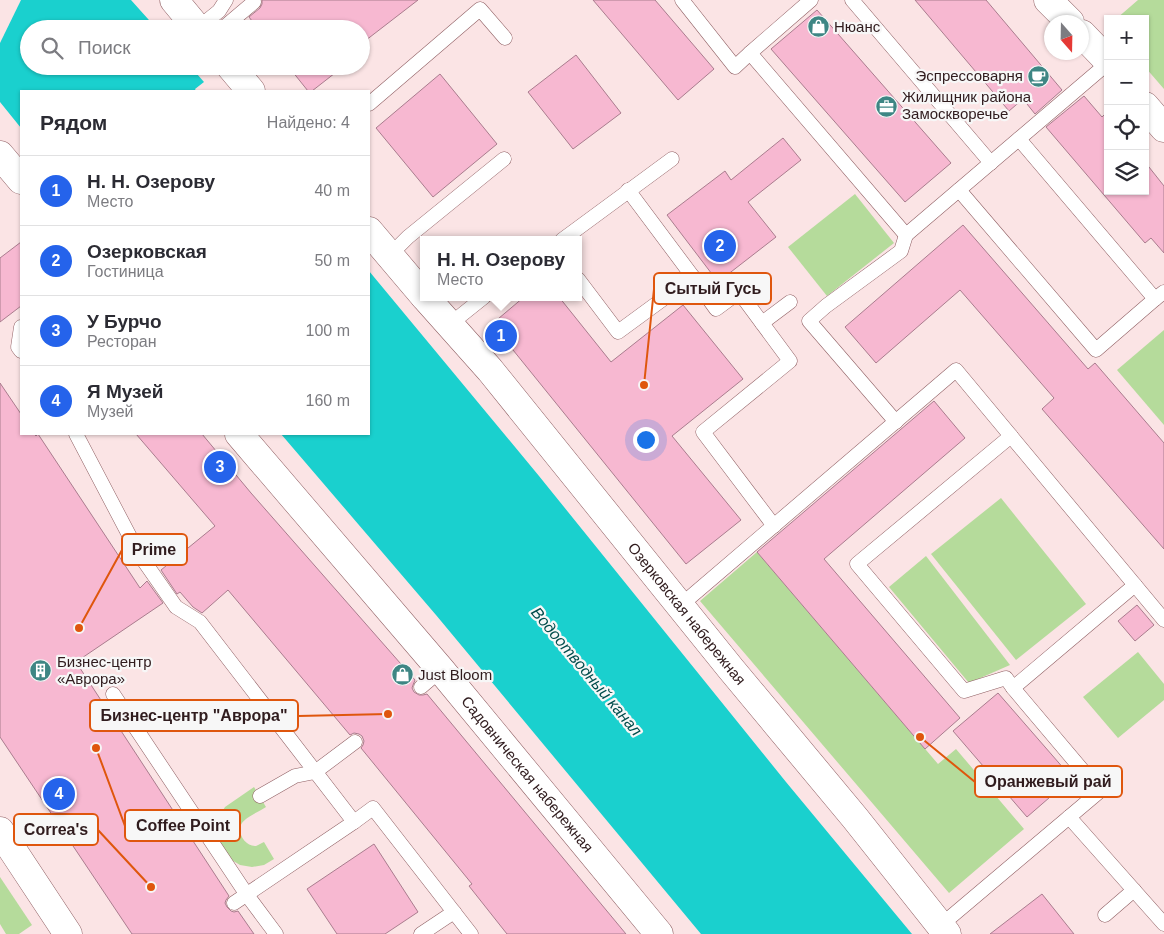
<!DOCTYPE html>
<html lang="ru">
<head>
<meta charset="utf-8">
<style>
  :root { --surface:#fff; --page:#f7f7f7; --text:#2b2b33; --muted:#7c7c81; --line:#e1e1e2; --accent:#2563eb }
  body { margin:0; font-family:Helvetica,sans-serif; background:var(--page); color:var(--text) }
  .controls { position:absolute; right:15px; top:15px; display:grid; overflow:hidden; border-radius:0px; box-shadow:0 1px 4px #0004 }
  .controls button { width:45px; height:45px; display:grid; place-items:center; padding:0; border:0; border-bottom:1px solid var(--line); background:var(--surface); color:var(--text); font:25px sans-serif }
  .compass { position:absolute; left:1044px; top:15px; width:45px; height:45px; border-radius:50%; background:var(--surface); box-shadow:0 1px 4px #0004; rotate:160deg }
  .you { position:absolute; left:645px; top:439px; width:18px; height:18px; margin:-12px; border:4px solid #fff; border-radius:50%; background:#1a73e8; box-shadow:0 0 0 8px #1a73e833 }
  .badge { display:grid; place-items:center; width:32px; height:32px; border-radius:50%; background:var(--accent); color:#fff; font-size:16px; font-weight:700 }
  .pin { position:absolute; translate:-50% -50%; border:2px solid #fff; box-shadow:0 1px 5px #0006 }
  .popup { position:absolute; left:420px; top:236px; width:162px; height:65px; box-sizing:border-box; display:grid; place-content:center; border-radius:0px; background:var(--surface); filter:drop-shadow(0 1px 4px #0005); font-size:16px; white-space:nowrap; color:var(--muted) }
  .popup b { font-size:19px; color:var(--text) }
  .popup::after { content:''; position:absolute; left:50%; top:100%; margin-left:-10px; border:10px solid transparent; border-top-color:var(--surface) }
  .list { margin:0; padding:0; list-style:none }
  h2 { display:flex; justify-content:space-between; align-items:center; height:65px; margin:0; padding:0 20px; font-size:21px }
  h2 small { font-size:16px; font-weight:400; color:var(--muted) }
  .list li { display:grid; grid-template-columns:32px 1fr auto; gap:15px; align-items:center; box-sizing:border-box; height:70px; padding:0 20px; border-top:1px solid var(--line) }
  .list b { display:block; font-size:19px; white-space:nowrap }
  .list p { margin:0; font-size:16px; white-space:nowrap; color:var(--muted) }
  .list em { font-size:16px; font-style:normal; color:var(--muted) }
  .icon { flex:none; width:28px; height:28px; fill:none; stroke:currentColor; stroke-width:2; stroke-linecap:round; stroke-linejoin:round }
  .map { position:relative; flex:none; width:1164px; height:934px; overflow:hidden }
  .search { position:absolute; background:var(--surface); box-shadow:0 1px 4px #0004; left:20px; top:20px; width:350px; height:55px; display:flex; align-items:center; gap:12px; box-sizing:border-box; padding:0 18px; border-radius:28px; color:var(--muted); font-size:19px }
  .panel { position:absolute; background:var(--surface); box-shadow:0 1px 4px #0004; left:20px; top:90px; width:350px; height:345px; border-radius:0px }
  .map>svg:first-child { display:block }
  .green { fill:#b5db9b }
  .water { fill:#1ad0ce }
  .pier { fill:#fbe4e5 }
  .building { fill:#f7b8d1; stroke:#aa7c8e }
  .lines { fill:none; stroke-linecap:round; stroke-linejoin:round }
  .lane-casing { stroke:#906064; stroke-width:15 }
  .street-casing { stroke:#906064; stroke-width:29 }
  .secondary-casing { stroke:#906064; stroke-width:29 }
  .lane { stroke:#fff; stroke-width:14 }
  .street { stroke:#fff; stroke-width:28 }
  .secondary { stroke:#fff; stroke-width:28 }
  .labels { text-anchor:middle; stroke-width:4.5; stroke-linejoin:round; paint-order:stroke }
  .poi-label { font-size:15px; fill:#301c1e; stroke:#f7f7f7; text-anchor:start }
  .street-label { font-size:15px; fill:#301c1e; stroke:#f7f7f7 }
  .water-label { font-size:16px; font-style:italic; fill:#014c4b; stroke:#f7f7f7 }
  .leader { fill:none; stroke:#df560d; stroke-width:2 }
  .callout-dot { fill:#df560d; stroke:#f7f7f7; stroke-width:2 }
  .callout { fill:#f7f7f7; stroke:#df560d; stroke-width:2 }
  .callout-label { font-size:16px; text-anchor:middle; font-weight:bold; fill:#301c1e }
</style>
</head>
<body>
<div class="map">
<svg width="1164" height="934" viewBox="0 0 1164 934">
  <rect width="100%" height="100%" fill="#fbe4e5"/>
  <!-- green -->
  <g class="green">
    <polygon points="1138,0 1164,0 1164,89 1145,67 1145,19 1116,19"/>
    <polygon points="855,194 894,243 827,296 788,247"/>
    <polygon points="1164,330 1164,425 1117,370"/>
    <polygon points="1001,498 1086,604 1016,660 931,554"/>
    <polygon points="757,552 938,764 956,749 1024,829 949,893 700,601"/>
    <polygon points="926,556 1010,665 969,683 889,587"/>
    <polygon points="1138,652 1164,684 1164,700 1118,738 1083,697"/>
    <path d="M 254,787 L 266,807 C 260,811 246,817 242,823 C 236,832 245,847 256,846 C 259,845 261,843 264,842 L 274,859 L 264,865 L 252,867 L 240,865 L 230,859 L 217,840 L 216,828 L 219,817 L 225,807 Z"/>
    <polygon points="0,877 32,925 19,934 6,934 0,924"/>
  </g>
  <!-- water -->
  <g class="water">
    <polygon points="0,0 131,0 157,29 29,29 29,66 190,66 204,82 195,89 196,91 21,91 21,128 0,102"/>
    <polygon points="369,271 539,476 786,782 912,934 701,934 436,615 281,434 369,434"/>
  </g>
  <!-- pier -->
  <polygon class="pier" points="0,0 21,0 0,43"/>
  <!-- building -->
  <g class="building">
    <polygon points="262,0 418,0 361,44 361,29 258,29 249,17 260,8 262,4"/>
    <polygon points="593,0 655,0 714,69 678,100"/>
    <polygon points="915,0 986,0 1062,90 1035,114 1023,99 1009,111"/>
    <polygon points="817,10 951,163 905,202 771,49"/>
    <polygon points="576,55 621,113 573,149 528,92"/>
    <polygon points="288,66 344,66 312,91 308,91"/>
    <polygon points="440,74 497,144 433,197 376,128"/>
    <polygon points="1084,96 1102,117 1105,114 1108,117 1108,191 1145,191 1145,162 1164,186 1164,253 1151,238 1145,243 1046,127"/>
    <polygon points="783,138 801,160 748,202 776,237 718,282 667,215 725,171 731,180"/>
    <polygon points="963,225 1088,369 1095,363 1164,443 1164,549 1042,409 1054,398 960,290 876,363 845,327"/>
    <polygon points="21,242 21,306 0,322 0,258"/>
    <polygon points="524,297 559,297 611,362 683,305 743,379 672,436 741,520 686,564 492,324"/>
    <polygon points="0,383 21,414 21,434 34,434 36,436 38,434 140,588 147,581 163,603 76,662 229,896 226,900 225,903 227,907 231,911 234,912 238,911 254,934 132,934 0,737"/>
    <polygon points="934,401 965,438 824,559 960,718 925,749 757,552"/>
    <polygon points="136,434 202,434 251,493 415,680 413,685 412,688 414,692 419,695 423,695 427,694 626,934 507,934 469,886 472,884 361,748 363,745 364,741 362,736 359,734 354,733 350,735 228,590 202,613 193,607 180,592 177,594 161,570 215,526"/>
    <polygon points="1137,605 1154,625 1135,641 1118,621"/>
    <polygon points="998,693 1072,778 1027,817 953,731"/>
    <polygon points="374,844 418,912 385,934 337,934 307,889"/>
    <polygon points="1042,894 1074,934 990,934"/>
  </g>
  <g class="lines">
    <defs>
      <g id="lane">
        <polyline points="682,0 735,67 750,53"/>
        <polyline points="811,0 750,53 906,235 1108,63"/>
        <polyline points="852,0 991,163"/>
        <polyline points="198,28 219,11 226,0"/>
        <polyline points="222,29 254,2"/>
        <polyline points="369,104 480,9 505,38"/>
        <polyline points="1019,139 1155,299 1164,292"/>
        <polyline points="959,190 1096,350 1155,299"/>
        <polyline points="562,240 672,159"/>
        <polyline points="389,256 408,237 504,159"/>
        <polyline points="693,277 716,309 739,292 790,361 703,432 774,526"/>
        <polyline points="578,279 618,332 693,277 628,190"/>
        <polyline points="762,323 790,302"/>
        <polyline points="449,325 484,297"/>
        <polyline points="21,327 18,347 21,351"/>
        <polyline points="896,422 809,321 826,306 901,251 906,235"/>
        <polyline points="76,434 139,554 176,607 200,622 354,822 373,808 471,934"/>
        <polyline points="1011,436 857,564 964,691 1006,678 1013,688 1135,585"/>
        <polyline points="681,605 956,370 1164,620"/>
        <polyline points="421,687 441,670"/>
        <polyline points="113,694 247,895 276,934"/>
        <polyline points="260,796 295,776 315,772 355,742"/>
        <polyline points="1069,817 1164,924"/>
        <polyline points="234,903 354,822"/>
        <polyline points="1105,915 1134,890"/>
        <polyline points="940,926 1100,791 1013,688"/>
        <polyline points="421,934 454,912"/>
      </g>
      <g id="street">
        <polyline points="1048,0 1070,22"/>
        <polyline points="1082,34 1108,61"/>
        <polyline points="1145,106 1164,128"/>
        <polyline points="0,831 68,934"/>
      </g>
      <g id="secondary">
        <polyline points="174,0 198,29"/>
        <polyline points="230,66 251,91"/>
        <polyline points="0,155 21,180"/>
        <polyline points="369,231 424,296"/>
        <path id="s1" d="M 425,297 L 490,370 L 731,669 L 855,818 L 947,934"/>
        <path id="s2" d="M 239,434 L 441,670 L 659,934"/>
      </g>
    </defs>
    <!-- lane casing -->
    <use href="#lane" class="lane-casing"/>
    <!-- street casing -->
    <use href="#street" class="street-casing"/>
    <!-- secondary casing -->
    <use href="#secondary" class="secondary-casing"/>
    <!-- lane -->
    <use href="#lane" class="lane"/>
    <!-- street -->
    <use href="#street" class="street"/>
    <!-- secondary -->
    <use href="#secondary" class="secondary"/>
  </g>
  <!-- icons -->
  <defs>
    <symbol id="shop-disc" viewBox="-11 -11 22 22"><circle r="9.5" fill="#3e8684" stroke="#f7f7f7"/><path d="M-5-2.5h2.3a2.7 3.5 0 0 1 5.4 0H5L5.5 6h-11ZM-1.5-2.5h3a1.5 2.3 0 0 0-3 0Z" fill="#fff"/></symbol>
    <symbol id="cafe-disc" viewBox="-11 -11 22 22"><circle r="9.5" fill="#3e8684" stroke="#f7f7f7"/><path d="M-5.5-4.5H6V0H3Q3 3.5 0 3.5H-2.5Q-5.5 3.5-5.5 0ZM3-3.2v2h1.7v-2ZM-6 4.5H4V6H-6Z" fill="#fff"/></symbol>
    <symbol id="office-disc" viewBox="-11 -11 22 22"><circle r="9.5" fill="#3e8684" stroke="#f7f7f7"/><path d="M-6-3h4V-5.5h4V-3h4V5H-6ZM-1-4.5V-3h2v-1.5ZM-6 0V1H6V0Z" fill="#fff"/></symbol>
    <symbol id="building-disc" viewBox="-11 -11 22 22"><circle r="9.5" fill="#3e8684" stroke="#f7f7f7"/><path d="M-4-6H4V6H1V3H-1V6H-4ZM-2.5-4.3h1.7v1.8h-1.7ZM.8-4.3h1.7v1.8H.8ZM-2.5-1h1.7V.8h-1.7ZM.8-1h1.7V.8H.8Z" fill="#fff"/></symbol>
  </defs>
  <g fill-rule="evenodd">
    <use href="#shop-disc" x="806" y="14" width="25" height="25"/>
    <use href="#cafe-disc" x="1026" y="64" width="25" height="25"/>
    <use href="#office-disc" x="874" y="94" width="25" height="25"/>
    <use href="#building-disc" x="28" y="658" width="25" height="25"/>
    <use href="#shop-disc" x="390" y="662" width="25" height="25"/>
  </g>
  <g class="labels">
    <!-- poi labels -->
    <g class="poi-label">
      <text x="834" y="32">Нюанс</text>
      <text x="1023" y="81" text-anchor="end">Эспрессоварня</text>
      <text x="902" y="102">Жилищник района<tspan x="902" dy="17">Замоскворечье</tspan></text>
      <text x="57" y="667">Бизнес-центр<tspan x="57" dy="17">«Аврора»</tspan></text>
      <text x="418" y="680">Just Bloom</text>
    </g>
    <!-- street labels -->
    <g class="street-label">
      <text dy="5" stroke="none"><textPath href="#s1" startOffset="411">Озерковская набережная</textPath></text>
      <text dy="5" stroke="none"><textPath href="#s2" startOffset="446">Садовническая набережная</textPath></text>
    </g>
    <!-- water labels -->
    <g class="water-label">
      <text transform="translate(587 671) rotate(50)" y="6">Водоотводный канал</text>
    </g>
  </g>
  <!-- callouts -->
  <path class="leader" d="M644 385L654 289M79 628L122 550M388 714L298 716M920 737L975 782M96 748L125 826M151 887L98 830"/>
  <g class="callout-dot">
    <circle cx="644" cy="385" r="5"/>
    <circle cx="79" cy="628" r="5"/>
    <circle cx="388" cy="714" r="5"/>
    <circle cx="920" cy="737" r="5"/>
    <circle cx="96" cy="748" r="5"/>
    <circle cx="151" cy="887" r="5"/>
  </g>
  <g class="callout">
    <rect x="654" y="273" width="117" height="31" rx="5"/>
    <rect x="122" y="534" width="65" height="31" rx="5"/>
    <rect x="90" y="700" width="208" height="31" rx="5"/>
    <rect x="975" y="766" width="147" height="31" rx="5"/>
    <rect x="125" y="810" width="115" height="31" rx="5"/>
    <rect x="14" y="814" width="84" height="31" rx="5"/>
  </g>
  <g class="callout-label">
    <text x="713" y="294">Сытый Гусь</text>
    <text x="154" y="555">Prime</text>
    <text x="194" y="721">Бизнес-центр "Аврора"</text>
    <text x="1048" y="787">Оранжевый рай</text>
    <text x="183" y="831">Coffee Point</text>
    <text x="56" y="835">Correa's</text>
  </g>
</svg>
<div class="controls">
<button>+</button>
<button>−</button>
<button><svg class="icon" aria-label="locate" viewBox="0 0 24 24"><circle cx="12" cy="12" r="6"/><path d="M12 2v4M12 18v4M2 12h4M18 12h4"/></svg></button>
<button><svg class="icon" aria-label="layers" viewBox="0 0 24 24"><path d="M12 4l9 5-9 5-9-5zM3 14l9 5 9-5"/></svg></button>
</div>
<svg class="compass" viewBox="-18 -18 36 36"><path d="M0-13l5 13h-10z" fill="#e53935"/><path d="M0 13l5-13h-10z" fill="#7c7c81"/></svg>
<div class="you"></div>
<div class="pin badge" style="left:501px;top:336px">1</div>
<div class="popup"><b>Н. Н. Озерову</b>Место</div>
<div class="pin badge" style="left:720px;top:246px">2</div>
<div class="pin badge" style="left:220px;top:467px">3</div>
<div class="pin badge" style="left:59px;top:794px">4</div>
<div class="search"><svg class="icon" aria-label="search" viewBox="0 0 24 24"><circle cx="10" cy="10" r="6"/><path d="M15 15l6 6"/></svg>Поиск</div>
<section class="panel">
<h2>Рядом<small>Найдено: 4</small></h2>
<ul class="list">
<li><span class="badge">1</span><div><b>Н. Н. Озерову</b><p>Место</p></div><em>40 m</em></li>
<li><span class="badge">2</span><div><b>Озерковская</b><p>Гостиница</p></div><em>50 m</em></li>
<li><span class="badge">3</span><div><b>У Бурчо</b><p>Ресторан</p></div><em>100 m</em></li>
<li><span class="badge">4</span><div><b>Я Музей</b><p>Музей</p></div><em>160 m</em></li>
</ul>
</section>
</div>
</body>
</html>
